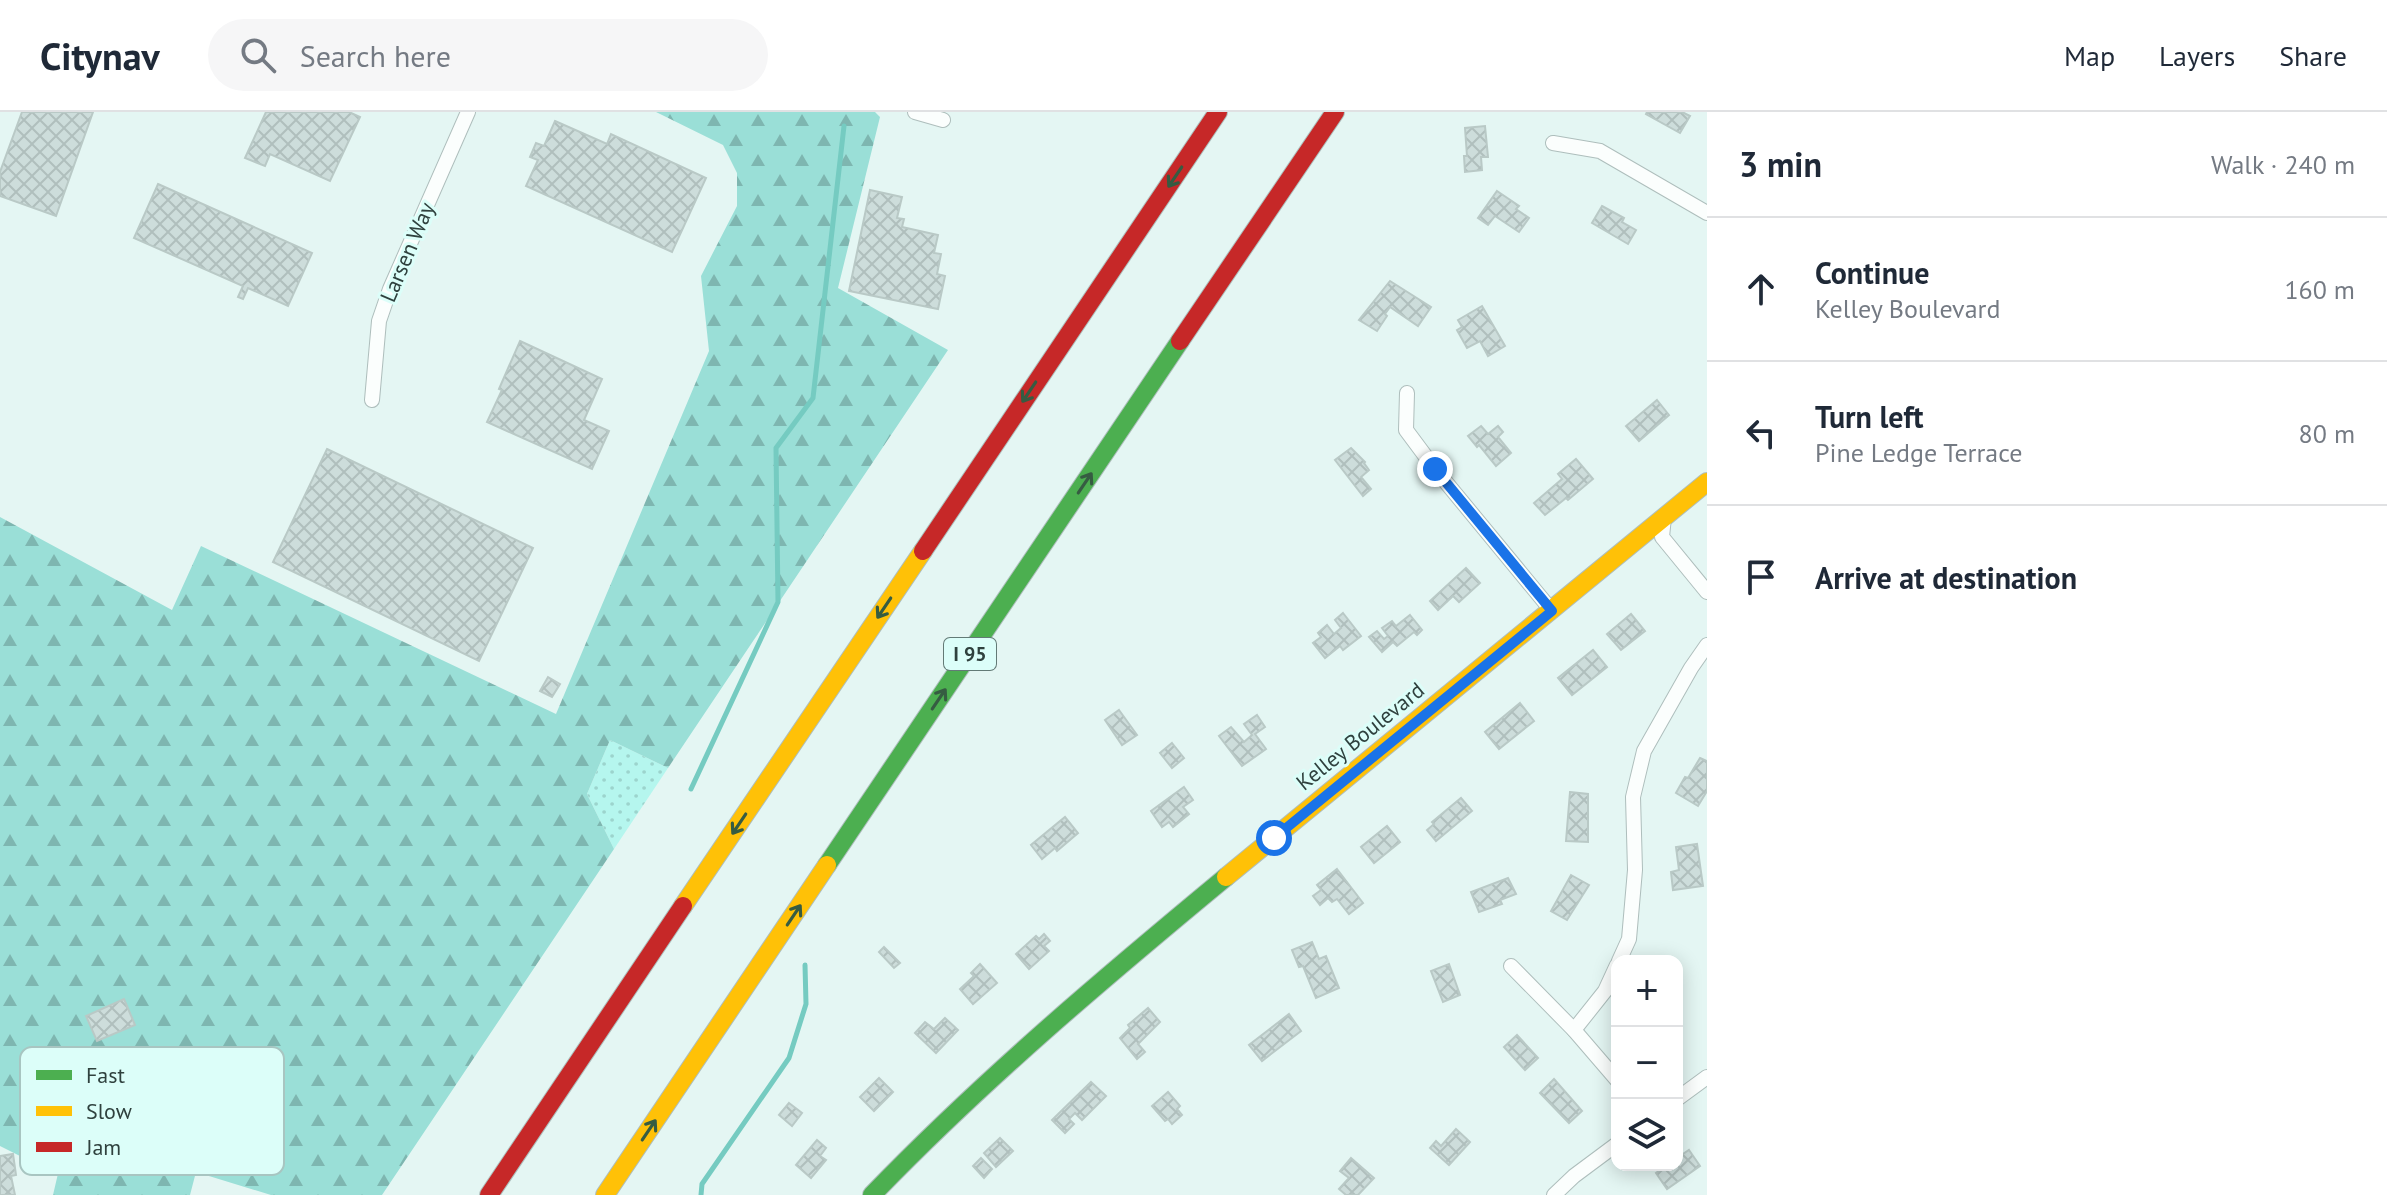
<!DOCTYPE html>
<html lang="en">
<head>
<meta charset="utf-8">
<style>
  :root { --surface:#fff; --page:#f6f6f7; --text:#1f2937; --muted:#747a83; --line:#e0e1e3 }
  body { margin:0; font-family:"PT Sans",sans-serif; background:var(--page); color:var(--text) }
  .controls { position:absolute; right:24px; bottom:24px; display:grid; overflow:hidden; border-radius:16px; box-shadow:0 4px 20px #0003 }
  .controls button { width:72px; height:72px; display:grid; place-items:center; padding:0; border:0; border-bottom:2px solid var(--line); background:var(--surface); color:var(--text); font:40px sans-serif }
  .stop { position:absolute; width:24px; height:24px; margin:-18px; border:6px solid #1a73e8; border-radius:50%; background:#fff }
  .stop.end { background:#1a73e8; border-color:#fff; box-shadow:0 2px 8px #0008 }
  .list { margin:0; padding:0; list-style:none }
  h2 { display:flex; justify-content:space-between; align-items:center; height:104px; margin:0; padding:0 32px; font-size:34px }
  h2 small { font-size:26px; font-weight:400; color:var(--muted) }
  .list li { display:grid; grid-template-columns:52px 1fr auto; gap:24px; align-items:center; box-sizing:border-box; height:144px; padding:0 32px; border-top:2px solid var(--line) }
  .list b { display:block; font-size:30px; white-space:nowrap }
  .list p { margin:0; font-size:26px; white-space:nowrap; color:var(--muted) }
  .list em { font-size:26px; font-style:normal; color:var(--muted) }
  .icon { flex:none; width:44px; height:44px; fill:none; stroke:currentColor; stroke-width:2; stroke-linecap:round; stroke-linejoin:round }
  .map { position:relative; flex:none; width:1707px; height:1083px; overflow:hidden }
  header { display:flex; align-items:center; gap:48px; box-sizing:border-box; height:112px; padding:0 40px; background:var(--surface); border-bottom:2px solid var(--line) }
  header strong { font-size:38px }
  nav { display:flex; gap:44px; margin-inline-start:auto; font-size:28px }
  .search { width:560px; height:72px; background:var(--page); display:flex; align-items:center; gap:20px; box-sizing:border-box; padding:0 28px; border-radius:44px; color:var(--muted); font-size:30px }
  main { display:flex }
  aside { flex:1; background:var(--surface) }
  .map>svg:first-child { display:block }
  .grass { fill:url(#grass-dots) }
  .forest { fill:url(#forest-firs) }
  .lines { fill:none; stroke-linecap:round; stroke-linejoin:round }
  .stream { stroke:#75cbc1; stroke-width:5 }
  .building { fill:url(#building-cross-hatch); stroke:#b9c9c6; stroke-width:2 }
  .street-casing { stroke:#aebebc; stroke-width:16 }
  .fast-casing { stroke:#aebebc; stroke-width:20 }
  .slow-casing { stroke:#aebebc; stroke-width:20 }
  .jam-casing { stroke:#aebebc; stroke-width:20 }
  .street { stroke:#fbfefd; stroke-width:14 }
  .fast { stroke:#4caf50; stroke-width:18 }
  .slow { stroke:#ffc107; stroke-width:18 }
  .jam { stroke:#c62828; stroke-width:18 }
  .oneway { stroke:#365c42 }
  .route { stroke:#1a73e8; stroke-width:10 }
  .labels { text-anchor:middle; stroke-width:6; stroke-linejoin:round; paint-order:stroke }
  .shield { fill:#dcfef9; stroke:#637a76; stroke-width:2 }
  .shield-label { font-size:20px; font-weight:bold; fill:#2f413e }
  .street-label { font-size:22px; fill:#2f413e; stroke:#dcfef9 }
  .key { fill:#dcfef9; stroke:#a8c5c1; stroke-width:2 }
  .key-label { font-size:22px; fill:#2f413e }
</style>
</head>
<body>
<header>
<strong>Citynav</strong>
<div class="search"><svg class="icon" aria-label="search" viewBox="0 0 24 24"><circle cx="10" cy="10" r="6"/><path d="M15 15l6 6"/></svg>Search here</div>
<nav><a>Map</a><a>Layers</a><a>Share</a></nav>
</header>
<main>
<div class="map">
<svg width="1707" height="1083" viewBox="0 0 1707 1083">
  <defs>
    <pattern id="grass-dots" width="8" height="8" patternUnits="userSpaceOnUse" patternTransform="scale(2)"><rect width="8" height="8" fill="#b5f6ee"/><path d="M2 2h.1M6 6h.1" fill="none" stroke="#9cd4cd" stroke-width="1.8" stroke-linecap="round"/></pattern>
    <pattern id="forest-firs" width="22" height="20" patternUnits="userSpaceOnUse" patternTransform="scale(2)"><rect width="22" height="20" fill="#9adfd7"/><path d="M5 1l3.5 6h-7zM16 11l3.5 6h-7z" fill="#7eb6b0"/></pattern>
    <pattern id="building-cross-hatch" width="8" height="8" patternUnits="userSpaceOnUse" patternTransform="scale(2)"><rect width="8" height="8" fill="#cddddb"/><path d="M0 0l8 8M0 8l8-8" fill="none" stroke="#b0bfbd"/></pattern>
  </defs>
  <rect width="100%" height="100%" fill="#e4f6f3"/>
  <!-- grass -->
  <polygon class="grass" points="610,628 668,656 614,737 587,682"/>
  <!-- forest -->
  <polygon class="forest" points="656,0 875,0 880,5 838,176 948,238 668,656 610,628 587,682 614,737 382,1083 271,1083 196,1060 190,1083 53,1083 60,1053 25,1042 20,1044 0,1034 0,405 172,498 201,434 556,602 709,239 701,164 737,94 737,61 723,33"/>
  <g class="lines">
    <!-- stream -->
    <g class="stream">
      <polyline points="691,677 778,490 776,336 813,286 844,14"/>
      <polyline points="701,1083 702,1072 789,946 806,892 805,853"/>
    </g>
  </g>
  <!-- building -->
  <g class="building">
    <polygon points="22,0 93,0 56,104 0,84 0,60"/>
    <polygon points="266,0 349,0 360,5 330,69 270,42 265,54 245,46"/>
    <polygon points="1647,0 1682,0 1690,4 1680,21 1646,2"/>
    <polygon points="555,9 607,32 611,22 706,66 672,140 526,74 538,48 530,45 536,31 544,34"/>
    <polygon points="1485,14 1488,45 1481,45 1482,58 1465,60 1464,44 1467,44 1465,16"/>
    <polygon points="158,72 312,141 288,194 248,176 243,187 238,185 243,174 134,126"/>
    <polygon points="870,78 902,85 897,106 904,107 902,115 938,123 934,141 941,142 937,162 945,164 938,197 849,179"/>
    <polygon points="1497,79 1519,94 1516,97 1529,106 1519,120 1495,104 1488,113 1478,106"/>
    <polygon points="1602,94 1624,106 1622,110 1636,118 1628,132 1592,111"/>
    <polygon points="1390,169 1431,195 1418,214 1390,195 1385,202 1387,204 1377,219 1359,208"/>
    <polygon points="1482,194 1505,234 1488,244 1480,229 1467,236 1457,218 1462,215 1458,208"/>
    <polygon points="520,229 602,267 584,308 609,319 592,357 487,310 502,278 499,277"/>
    <polygon points="1657,288 1669,303 1639,329 1626,314"/>
    <polygon points="1481,314 1488,322 1498,314 1503,320 1498,325 1511,341 1496,354 1479,333 1477,335 1468,324"/>
    <polygon points="1351,336 1365,350 1364,351 1369,358 1361,365 1371,377 1363,384 1335,348"/>
    <polygon points="327,337 533,436 479,549 273,450"/>
    <polygon points="1576,347 1593,367 1568,388 1566,386 1545,403 1534,391 1562,367 1558,362"/>
    <polygon points="1466,456 1480,471 1459,490 1453,484 1438,498 1430,489"/>
    <polygon points="1343,501 1361,524 1343,538 1340,534 1325,546 1313,531 1321,525 1318,521 1327,513 1334,522 1341,516 1335,508"/>
    <polygon points="1631,502 1645,519 1621,538 1607,522"/>
    <polygon points="1410,503 1422,518 1417,523 1414,520 1397,534 1393,530 1382,540 1369,525 1377,519 1384,527 1388,524 1382,516 1392,509 1396,514"/>
    <polygon points="1593,538 1607,555 1572,583 1558,566"/>
    <polygon points="548,565 560,572 552,585 540,579"/>
    <polygon points="1520,591 1534,609 1499,637 1485,620"/>
    <polygon points="1119,598 1137,623 1122,633 1105,608"/>
    <polygon points="1257,603 1265,615 1255,622 1266,637 1242,654 1219,624 1231,615 1244,630 1252,623 1244,612"/>
    <polygon points="1172,631 1184,646 1172,656 1160,641"/>
    <polygon points="1700,646 1707,649 1707,679 1698,694 1676,681 1685,665 1688,666"/>
    <polygon points="1184,675 1193,688 1183,695 1189,702 1173,715 1169,710 1162,715 1151,699"/>
    <polygon points="1570,680 1588,682 1588,730 1566,729"/>
    <polygon points="1461,686 1472,699 1436,729 1427,718 1434,712 1432,710"/>
    <polygon points="1065,705 1078,721 1057,739 1055,736 1042,747 1031,733"/>
    <polygon points="1387,714 1400,730 1374,751 1361,735"/>
    <polygon points="1697,732 1703,774 1673,778 1671,760 1679,758 1676,735"/>
    <polygon points="1337,757 1363,791 1349,802 1337,787 1332,790 1328,786 1320,793 1313,784 1321,778 1317,773"/>
    <polygon points="1571,763 1589,773 1567,808 1551,799"/>
    <polygon points="1508,766 1516,782 1500,788 1502,792 1479,800 1471,780"/>
    <polygon points="1044,822 1050,829 1044,834 1049,839 1029,857 1016,842 1036,824 1039,827"/>
    <polygon points="1312,830 1319,847 1326,844 1339,876 1316,886 1303,854 1299,855 1292,838"/>
    <polygon points="884,835 900,851 894,856 879,840"/>
    <polygon points="980,852 997,871 973,892 960,877 974,864 971,861"/>
    <polygon points="1449,852 1460,883 1443,890 1431,859"/>
    <polygon points="124,887 135,913 97,929 86,904"/>
    <polygon points="1148,896 1160,910 1138,932 1145,940 1137,947 1120,926 1130,916 1128,913"/>
    <polygon points="1289,902 1301,919 1262,949 1249,933"/>
    <polygon points="945,906 958,918 936,941 915,921 925,910 934,917"/>
    <polygon points="1517,923 1538,946 1525,958 1504,935"/>
    <polygon points="879,966 893,980 874,999 860,985"/>
    <polygon points="1554,967 1582,999 1569,1011 1540,981"/>
    <polygon points="1091,970 1106,984 1082,1008 1075,1001 1069,1007 1074,1012 1065,1021 1052,1008"/>
    <polygon points="1168,980 1180,994 1177,997 1182,1003 1172,1012 1168,1007 1165,1009 1152,994"/>
    <polygon points="789,991 802,1001 792,1014 779,1003"/>
    <polygon points="1456,1017 1470,1030 1449,1053 1430,1036 1436,1029 1441,1034"/>
    <polygon points="1000,1026 1013,1039 996,1055 984,1041"/>
    <polygon points="817,1028 826,1036 820,1044 826,1048 811,1066 796,1053"/>
    <polygon points="1689,1038 1700,1054 1667,1077 1656,1061 1667,1053 1677,1053 1677,1046"/>
    <polygon points="13,1042 16,1063 11,1064 15,1083 0,1083 0,1044"/>
    <polygon points="981,1046 992,1057 984,1066 973,1054"/>
    <polygon points="1351,1046 1374,1066 1358,1083 1346,1083 1339,1077 1349,1066 1340,1059"/>
  </g>
  <g class="lines">
    <defs>
      <g id="street">
        <polyline points="915,0 943,8"/>
        <polyline points="1553,31 1600,39 1707,101"/>
        <polyline points="1407,281 1406,318 1435,357 1552,499"/>
        <polyline points="372,288 379,209 390,177 468,0"/>
        <polyline points="1664,405 1662,425 1707,480"/>
        <polyline points="1619,849 1629,827 1635,758 1633,685 1644,639 1691,556 1707,533"/>
        <polyline points="1511,854 1574,918 1617,968"/>
        <polyline points="1574,918 1605,879 1617,853"/>
        <polyline points="1677,987 1707,965"/>
        <polyline points="1554,1083 1574,1064 1617,1032"/>
      </g>
      <g id="fast">
        <polyline points="827,753 1180,229"/>
        <path d="M 872,1083 C 983,968 1104,866 1226,765"/>
      </g>
      <g id="slow">
        <polyline points="1226,765 1707,370"/>
        <polyline points="683,794 923,439"/>
        <polyline points="605,1083 827,753"/>
      </g>
      <g id="jam">
        <polyline points="1180,229 1335,0"/>
        <polyline points="923,439 1218,0"/>
        <polyline points="489,1083 683,794"/>
      </g>
    </defs>
    <!-- street casing -->
    <use href="#street" class="street-casing"/>
    <!-- fast casing -->
    <use href="#fast" class="fast-casing"/>
    <!-- slow casing -->
    <use href="#slow" class="slow-casing"/>
    <!-- jam casing -->
    <use href="#jam" class="jam-casing"/>
    <!-- street -->
    <use href="#street" class="street"/>
    <!-- fast -->
    <use href="#fast" class="fast"/>
    <!-- slow -->
    <use href="#slow" class="slow"/>
    <!-- jam -->
    <use href="#jam" class="jam"/>
  </g>
  <!-- one-way arrows -->
  <defs><path id="oneway-shaft" d="M-6 0H5M1.5-3L5.5 0L1.5 3" fill="none" stroke-width="1.6" stroke-linecap="round" stroke-linejoin="round" transform="scale(2)"/></defs>
  <g class="oneway">
    <use href="#oneway-shaft" transform="translate(1175 65) rotate(124)"/>
    <use href="#oneway-shaft" transform="translate(1029 280) rotate(124)"/>
    <use href="#oneway-shaft" transform="translate(1085 371) rotate(-56)"/>
    <use href="#oneway-shaft" transform="translate(884 496) rotate(124)"/>
    <use href="#oneway-shaft" transform="translate(939 587) rotate(-56)"/>
    <use href="#oneway-shaft" transform="translate(739 712) rotate(124)"/>
    <use href="#oneway-shaft" transform="translate(794 803) rotate(-56)"/>
    <use href="#oneway-shaft" transform="translate(649 1018) rotate(-56)"/>
  </g>
  <g class="lines">
    <!-- route -->
    <polyline class="route" points="1274,726 1552,499 1435,357"/>
  </g>
  <g class="labels">
    <!-- shield labels -->
    <rect class="shield" x="944" y="526" width="52" height="32" rx="6"/>
    <g class="shield-label">
      <text x="970" y="549">I 95</text>
    </g>
    <!-- street labels -->
    <g class="street-label">
      <text transform="translate(407 140) rotate(-67)" y="8">Larsen Way</text>
      <text transform="translate(1360 624) rotate(-39)" y="8">Kelley Boulevard</text>
    </g>
  </g>
  <!-- legend -->
  <rect x="20" y="935" width="264" height="128" rx="12" class="key"/>
  <rect x="36" y="958" width="36" height="10" fill="#4caf50"/>
  <rect x="36" y="994" width="36" height="10" fill="#ffc107"/>
  <rect x="36" y="1030" width="36" height="10" fill="#c62828"/>
  <g class="key-label">
    <text x="86" y="971">Fast</text>
    <text x="86" y="1007">Slow</text>
    <text x="86" y="1043">Jam</text>
  </g>
</svg>
<div class="controls">
<button>+</button>
<button>−</button>
<button><svg class="icon" aria-label="layers" viewBox="0 0 24 24"><path d="M12 4l9 5-9 5-9-5zM3 14l9 5 9-5"/></svg></button>
</div>
<div class="stop" style="left:1274px;top:726px"></div>
<div class="stop end" style="left:1435px;top:357px"></div>
</div>
<aside>
<h2>3 min<small>Walk · 240 m</small></h2>
<ul class="list">
<li><svg class="icon" aria-label="ahead" viewBox="0 0 24 24"><path d="M12 20V5M6 11l6-6 6 6"/></svg><div><b>Continue</b><p>Kelley Boulevard</p></div><em>160 m</em></li>
<li><svg class="icon" aria-label="left" viewBox="0 0 24 24"><path d="M17 20v-9H6M10 6l-5 5 5 5"/></svg><div><b>Turn left</b><p>Pine Ledge Terrace</p></div><em>80 m</em></li>
<li><svg class="icon" aria-label="arrive" viewBox="0 0 24 24"><path d="M6 21V4h12l-3 4 3 4H6"/></svg><div><b>Arrive at destination</b></div></li>
</ul>
</aside>
</main>
</body>
</html>
